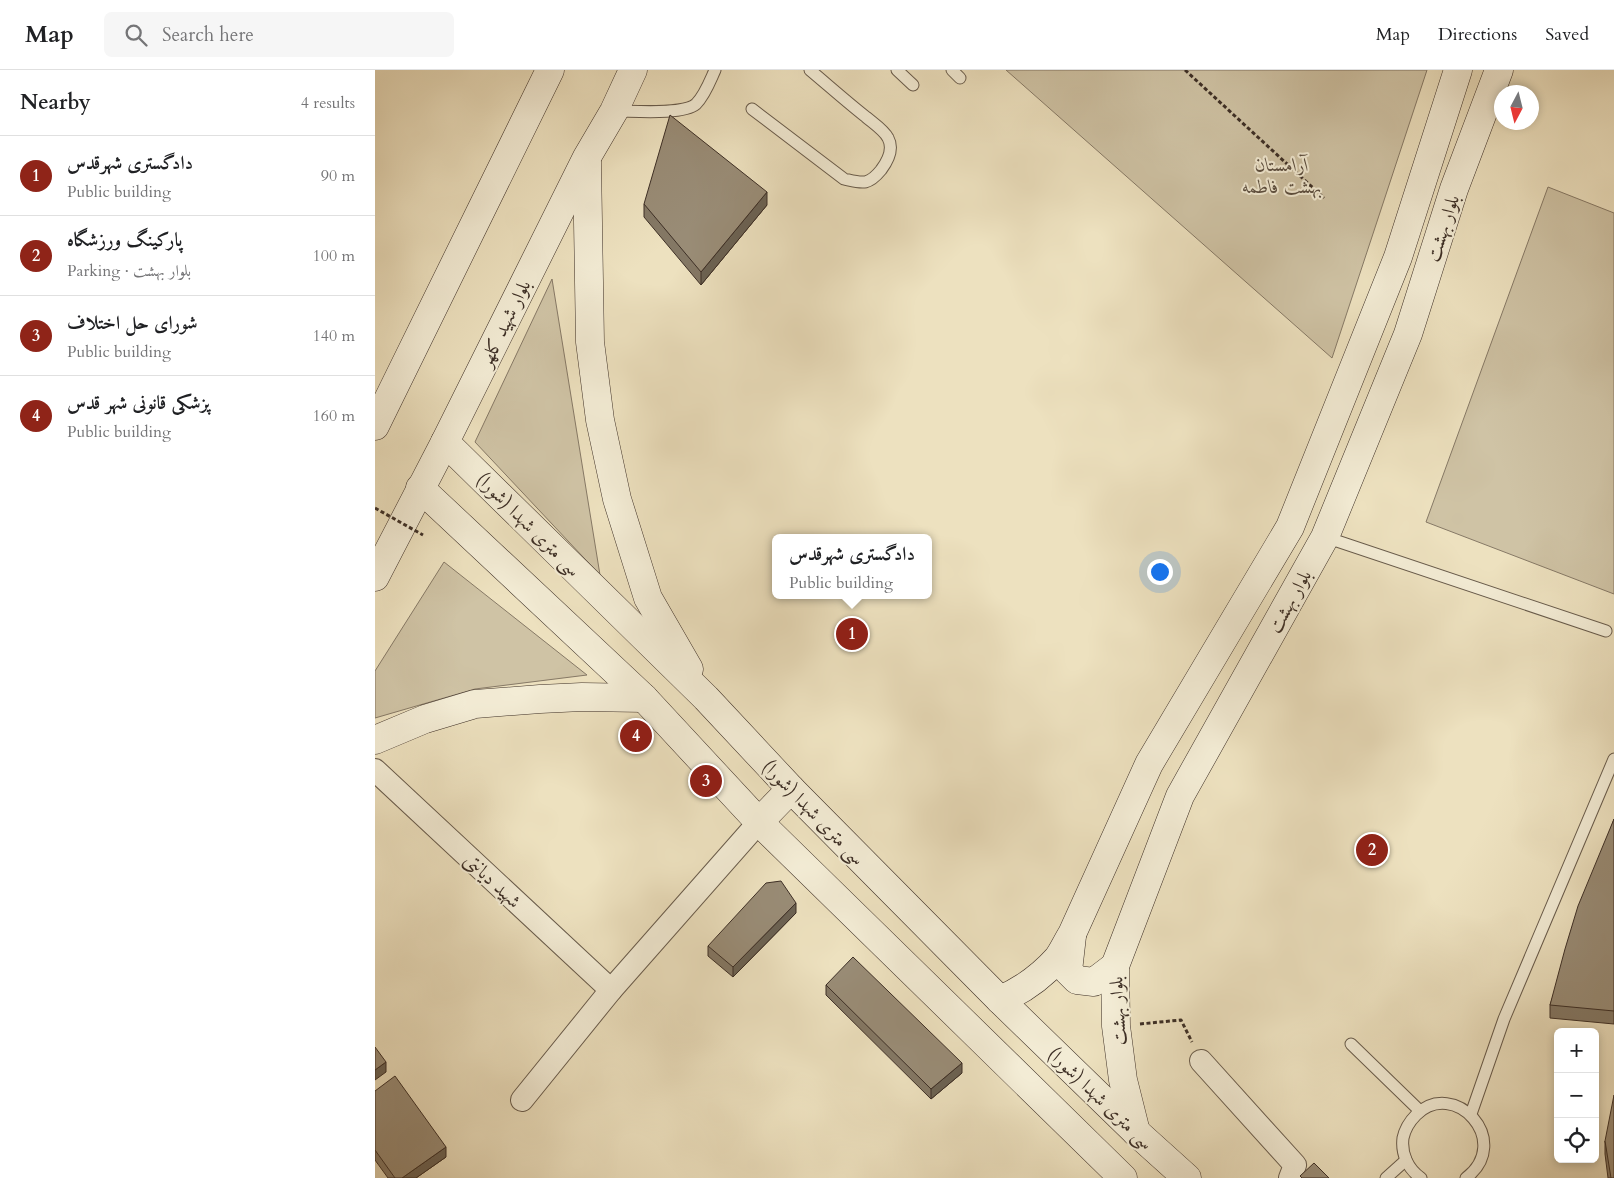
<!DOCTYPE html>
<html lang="en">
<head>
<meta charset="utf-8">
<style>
  :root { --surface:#fff; --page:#f6f6f6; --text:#202124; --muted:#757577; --line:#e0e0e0; --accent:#8f2418 }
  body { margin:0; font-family:Cardo,Amiri,serif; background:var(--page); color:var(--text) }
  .controls { position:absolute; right:15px; bottom:15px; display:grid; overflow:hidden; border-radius:8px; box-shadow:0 2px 8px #0003 }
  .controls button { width:45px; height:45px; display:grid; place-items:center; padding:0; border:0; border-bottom:1px solid var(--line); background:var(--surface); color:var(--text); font:25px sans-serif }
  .compass { position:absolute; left:1119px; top:15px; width:45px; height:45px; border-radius:50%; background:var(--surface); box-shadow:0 2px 8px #0003; rotate:187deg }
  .you { position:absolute; left:784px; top:501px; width:18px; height:18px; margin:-12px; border:4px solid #fff; border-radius:50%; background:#1a73e8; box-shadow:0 0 0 8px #1a73e833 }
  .badge { display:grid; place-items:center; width:32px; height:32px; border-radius:50%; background:var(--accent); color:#fff; font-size:16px; font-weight:700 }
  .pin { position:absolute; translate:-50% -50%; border:2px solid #fff; box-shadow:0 1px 5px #0006 }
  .popup { position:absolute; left:397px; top:464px; width:160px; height:65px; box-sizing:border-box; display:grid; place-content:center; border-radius:8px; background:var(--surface); filter:drop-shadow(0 1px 4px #0005); font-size:16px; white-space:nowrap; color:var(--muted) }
  .popup b { font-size:19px; color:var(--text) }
  .popup::after { content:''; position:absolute; left:50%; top:100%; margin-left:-10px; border:10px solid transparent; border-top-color:var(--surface) }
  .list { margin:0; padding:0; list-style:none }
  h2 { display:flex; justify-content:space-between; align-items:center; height:65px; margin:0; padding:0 20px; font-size:21px }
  h2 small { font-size:16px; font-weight:400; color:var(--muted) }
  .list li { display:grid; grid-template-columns:32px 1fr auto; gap:15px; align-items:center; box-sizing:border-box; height:80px; padding:0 20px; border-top:1px solid var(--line) }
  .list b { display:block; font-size:19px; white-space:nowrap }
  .list p { margin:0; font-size:16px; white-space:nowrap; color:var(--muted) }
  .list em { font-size:16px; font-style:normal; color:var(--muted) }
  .icon { flex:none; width:28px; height:28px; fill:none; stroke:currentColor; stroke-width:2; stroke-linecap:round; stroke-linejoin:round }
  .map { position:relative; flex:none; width:1239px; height:1108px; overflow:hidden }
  header { display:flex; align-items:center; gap:30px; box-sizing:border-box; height:70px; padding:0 25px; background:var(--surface); border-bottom:1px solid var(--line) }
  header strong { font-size:24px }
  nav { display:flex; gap:28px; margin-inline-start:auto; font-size:18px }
  .search { width:350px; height:45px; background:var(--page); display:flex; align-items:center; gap:12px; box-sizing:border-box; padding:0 18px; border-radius:8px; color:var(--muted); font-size:19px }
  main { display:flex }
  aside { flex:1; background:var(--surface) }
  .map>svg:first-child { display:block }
  .green { fill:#cfc3a5; stroke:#867966 }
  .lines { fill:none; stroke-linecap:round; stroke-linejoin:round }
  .lane-casing { stroke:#695c4c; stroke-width:13 }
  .street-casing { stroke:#695c4c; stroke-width:24 }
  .secondary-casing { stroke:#3d2f26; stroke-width:29 }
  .path { stroke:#3d2f26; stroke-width:3; stroke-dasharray:4 2.5; stroke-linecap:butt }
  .lane { stroke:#f3ecd5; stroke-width:11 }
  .street { stroke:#f3ecd5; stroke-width:22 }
  .secondary { stroke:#f3ecd5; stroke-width:28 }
  .path-bridge { stroke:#3d2f26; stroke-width:3; stroke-dasharray:4 2.5; stroke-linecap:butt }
  .wall { fill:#847865; stroke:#3d2f26 }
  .shaded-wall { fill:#6b6253; stroke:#3d2f26 }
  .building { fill:#998c76; stroke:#3d2f26 }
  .labels { text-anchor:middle; stroke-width:4; stroke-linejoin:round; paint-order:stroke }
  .park-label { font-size:19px; font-style:italic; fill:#5a4d3f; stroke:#f3ecd5 }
  .street-label { font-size:19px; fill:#3d2f26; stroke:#f3ecd5 }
</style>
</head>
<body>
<header>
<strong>Map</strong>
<div class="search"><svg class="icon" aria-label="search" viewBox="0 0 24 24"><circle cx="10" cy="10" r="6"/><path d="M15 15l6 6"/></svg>Search here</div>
<nav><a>Map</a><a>Directions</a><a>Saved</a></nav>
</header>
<main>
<aside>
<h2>Nearby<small>4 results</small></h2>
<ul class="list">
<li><span class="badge">1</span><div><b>دادگستری شهرقدس</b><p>Public building</p></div><em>90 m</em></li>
<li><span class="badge">2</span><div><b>پارکینگ ورزشگاه</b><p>Parking · بلوار بهشت</p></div><em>100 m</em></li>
<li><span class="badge">3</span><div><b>شورای حل اختلاف</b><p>Public building</p></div><em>140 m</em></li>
<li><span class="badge">4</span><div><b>پزشکی قانونی شهر قدس</b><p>Public building</p></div><em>160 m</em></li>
</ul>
</aside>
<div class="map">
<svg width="1239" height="1108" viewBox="0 0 1239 1108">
  <rect width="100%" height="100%" fill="#ede1bf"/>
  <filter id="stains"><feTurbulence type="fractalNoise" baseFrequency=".004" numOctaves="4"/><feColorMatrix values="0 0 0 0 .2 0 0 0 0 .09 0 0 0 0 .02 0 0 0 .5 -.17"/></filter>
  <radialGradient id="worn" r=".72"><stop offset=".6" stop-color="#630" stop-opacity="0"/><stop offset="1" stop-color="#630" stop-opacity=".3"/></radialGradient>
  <!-- green -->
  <g class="green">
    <polygon points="631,0 1052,0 957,288"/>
    <polygon points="1173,117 1239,143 1239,524 1051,452"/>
    <polygon points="177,209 225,505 100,372"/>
    <polygon points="69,492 212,605 100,619 0,648 0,601"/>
  </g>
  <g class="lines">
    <defs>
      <g id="lane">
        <polyline points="522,0 538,15"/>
        <polyline points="577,0 585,8"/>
        <path d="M 377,39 L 469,109 C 487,113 493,116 506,100 C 512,92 519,79 513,68 C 509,60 498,53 491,47 C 472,32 454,16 435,0"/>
        <path d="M 241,41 C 259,41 308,45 321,34 C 330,25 335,11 340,0"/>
        <polyline points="950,467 1231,561"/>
        <polyline points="976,974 1045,1041"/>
        <polyline points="1096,1044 1129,949 1239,689"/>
        <polyline points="1011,1108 1031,1090"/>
        <path d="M 1046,1108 C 1033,1099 1026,1084 1028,1068 C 1030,1059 1034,1052 1041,1045 C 1079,1007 1139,1071 1091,1108"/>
      </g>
      <g id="street">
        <polyline points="0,700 236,920"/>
        <polyline points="826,991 920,1095 915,1108"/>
        <polyline points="147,1030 236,920 384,752"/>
      </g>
      <g id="secondary">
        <polyline points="212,92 215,272 225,350 242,429 273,528 314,599"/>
        <polyline points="0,356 175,0"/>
        <polyline points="70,372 331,628 416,719 625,930 761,1062 812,1108"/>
        <polyline points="45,418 269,628 384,752 748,1108"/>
        <polyline points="0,507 70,372 212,87 239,41 258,0"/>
        <polyline points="0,670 50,649 100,634 165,629 207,627 269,628"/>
        <polyline points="384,752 416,719"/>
        <polyline points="697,866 693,901 702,910 719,912 740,896"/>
        <path d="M 625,930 C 646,921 667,906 683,888 C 688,881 692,872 697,864 L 774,694 L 915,457 L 1023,187 L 1083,0"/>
        <polyline points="761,1062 748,1010 741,956 740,896 805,726 950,467 1033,264 1079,119 1124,0"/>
      </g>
    </defs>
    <!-- lane casing -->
    <use href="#lane" class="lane-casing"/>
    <!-- street casing -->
    <use href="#street" class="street-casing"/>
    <!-- secondary casing -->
    <use href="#secondary" class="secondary-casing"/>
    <!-- path -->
    <g class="path">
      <polyline points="810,0 949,128"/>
      <polyline points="765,954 806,950 817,972"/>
    </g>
    <!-- lane -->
    <use href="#lane" class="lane"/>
    <!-- street -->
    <use href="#street" class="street"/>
    <!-- secondary -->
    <use href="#secondary" class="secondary"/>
    <!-- path-bridge -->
    <polyline class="path-bridge" points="0,438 48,465"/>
  </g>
  <!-- wall -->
  <g class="wall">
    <polygon points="269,134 392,135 326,215 269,147"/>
    <polygon points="1239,749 1239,954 1175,948 1175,935"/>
    <polygon points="421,843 358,907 333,886 333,876"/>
    <polygon points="451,915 587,1003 556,1029 451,925"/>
    <polygon points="0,1021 71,1087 41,1108 13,1108 0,1090"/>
    <polygon points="1230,1071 1239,1108 1233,1108 1230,1084"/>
  </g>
  <!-- shaded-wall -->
  <g class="shaded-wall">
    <polygon points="392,122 392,135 326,215 326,202"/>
    <polygon points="421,833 421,843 358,907 358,897"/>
    <polygon points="11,992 11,1002 0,1010 0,1000"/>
    <polygon points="587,993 587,1003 556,1029 556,1019"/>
    <polygon points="71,1077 71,1087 41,1108 27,1108"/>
  </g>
  <!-- building -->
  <g class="building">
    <polygon points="295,45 392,122 326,202 269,134"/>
    <polygon points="1239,749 1239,941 1175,935 1190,879 1203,836"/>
    <polygon points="406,811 421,833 358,897 333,876 391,813"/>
    <polygon points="478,887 587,993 556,1019 451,915"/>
    <polygon points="0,977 11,992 0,1000"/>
    <polygon points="20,1006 71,1077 27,1108 20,1108 0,1080 0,1021"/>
    <polygon points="1239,1025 1239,1108 1236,1108 1230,1071"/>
    <polygon points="939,1093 954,1108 927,1108 925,1106"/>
  </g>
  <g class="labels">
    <!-- park labels -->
    <g class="park-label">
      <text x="907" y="101">آرامستان<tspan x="907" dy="22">بهشت فاطمه</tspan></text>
    </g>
    <!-- street labels -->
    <g class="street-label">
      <text transform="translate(1067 158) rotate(-72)" y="7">بلوار بهشت</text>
      <text transform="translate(129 253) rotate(-64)" y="7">بلوار شهید کلهر</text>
      <text transform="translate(154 454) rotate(45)" y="7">سی متری شهدا (شورا)</text>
      <text transform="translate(914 531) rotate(-61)" y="7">بلوار بهشت</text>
      <text transform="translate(439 742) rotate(46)" y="7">سی متری شهدا (شورا)</text>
      <text transform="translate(118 810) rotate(43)" y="7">شهید دیانتی</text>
      <text transform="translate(742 941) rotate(-93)" y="7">بلوار بهشت</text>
      <text transform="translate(726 1028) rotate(44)" y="7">سی متری شهدا (شورا)</text>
    </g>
  </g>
  <rect width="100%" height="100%" filter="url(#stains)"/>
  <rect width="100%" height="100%" fill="url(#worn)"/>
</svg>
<div class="controls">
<button>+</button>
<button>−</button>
<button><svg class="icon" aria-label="locate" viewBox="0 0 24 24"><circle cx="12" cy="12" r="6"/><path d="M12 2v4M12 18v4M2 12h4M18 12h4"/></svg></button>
</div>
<svg class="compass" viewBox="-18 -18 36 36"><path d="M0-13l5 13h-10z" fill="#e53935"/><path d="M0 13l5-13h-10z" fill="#757577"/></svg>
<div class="you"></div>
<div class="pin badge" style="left:477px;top:564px">1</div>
<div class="popup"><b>دادگستری شهرقدس</b>Public building</div>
<div class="pin badge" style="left:997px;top:780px">2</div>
<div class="pin badge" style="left:331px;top:711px">3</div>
<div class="pin badge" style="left:261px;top:666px">4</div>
</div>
</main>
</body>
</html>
